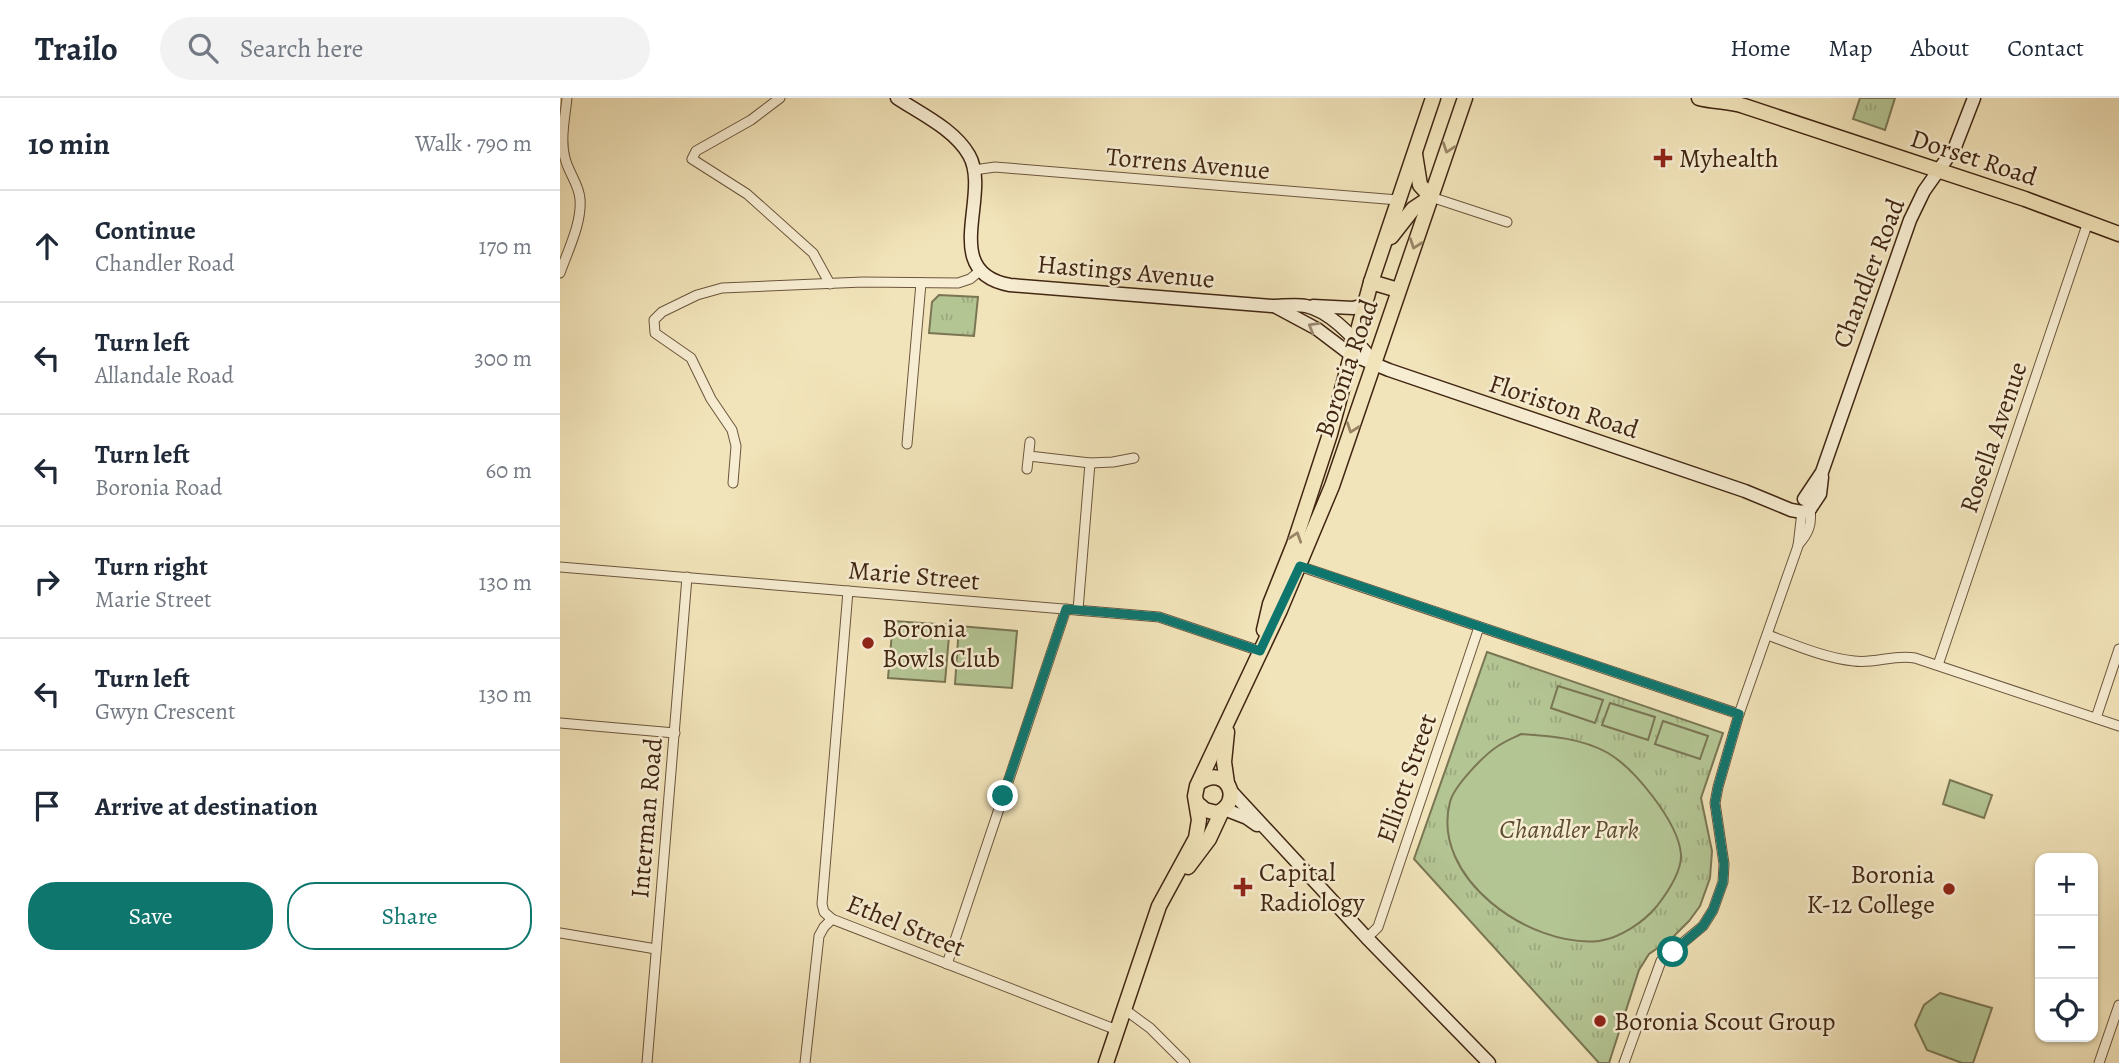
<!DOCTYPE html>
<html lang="en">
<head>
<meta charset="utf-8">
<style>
  :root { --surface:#fff; --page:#f2f2f3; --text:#1f2937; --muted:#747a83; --line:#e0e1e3; --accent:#0f766e }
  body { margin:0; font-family:Alegreya,serif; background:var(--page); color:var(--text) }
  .controls { position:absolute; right:21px; bottom:21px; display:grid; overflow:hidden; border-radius:14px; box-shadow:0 2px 5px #0004 }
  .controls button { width:63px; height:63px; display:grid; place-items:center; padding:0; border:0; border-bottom:2px solid var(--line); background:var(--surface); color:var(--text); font:35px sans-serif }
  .stop { position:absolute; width:21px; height:21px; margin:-16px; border:5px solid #0f766e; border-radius:50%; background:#fff }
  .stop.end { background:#0f766e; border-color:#fff; box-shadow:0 2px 7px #0008 }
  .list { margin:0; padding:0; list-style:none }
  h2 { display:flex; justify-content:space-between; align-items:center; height:91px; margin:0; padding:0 28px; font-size:30px }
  h2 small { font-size:23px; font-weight:400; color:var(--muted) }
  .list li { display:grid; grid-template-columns:46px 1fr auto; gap:21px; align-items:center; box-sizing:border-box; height:112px; padding:0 28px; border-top:2px solid var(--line) }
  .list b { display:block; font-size:26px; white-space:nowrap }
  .list p { margin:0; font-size:23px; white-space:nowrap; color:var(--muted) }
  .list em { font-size:23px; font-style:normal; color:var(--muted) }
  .actions { display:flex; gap:14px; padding:21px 28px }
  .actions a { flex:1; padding:16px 0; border:2px solid var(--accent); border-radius:28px; text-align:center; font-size:24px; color:var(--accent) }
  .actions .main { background:var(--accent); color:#fff }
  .icon { flex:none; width:38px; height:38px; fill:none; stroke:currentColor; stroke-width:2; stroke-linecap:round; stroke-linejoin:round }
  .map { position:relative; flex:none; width:1559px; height:965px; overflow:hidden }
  header { display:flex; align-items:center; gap:42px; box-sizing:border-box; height:98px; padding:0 35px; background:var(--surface); border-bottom:2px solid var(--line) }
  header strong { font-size:33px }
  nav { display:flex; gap:38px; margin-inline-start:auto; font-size:24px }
  .search { width:490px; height:63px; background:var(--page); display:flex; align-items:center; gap:18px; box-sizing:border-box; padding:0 24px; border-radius:38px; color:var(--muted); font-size:26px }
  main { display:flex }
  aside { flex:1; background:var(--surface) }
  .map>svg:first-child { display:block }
  .park { fill:url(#park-tufts); stroke:#7a7653; stroke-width:2 }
  .pitch { fill:#b4c594; stroke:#7a7653; stroke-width:2 }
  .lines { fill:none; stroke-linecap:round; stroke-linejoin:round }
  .minor-casing { stroke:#6c563c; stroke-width:11 }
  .secondary-casing { stroke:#402612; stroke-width:15 }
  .primary-casing { stroke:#402612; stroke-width:17 }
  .minor { stroke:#f7edd2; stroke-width:9 }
  .secondary { stroke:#f7edd2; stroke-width:12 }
  .primary { stroke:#f2e4ba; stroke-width:14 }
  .oneway { stroke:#998566 }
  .oneway2 { stroke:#9c8a72 }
  .route { stroke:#0f766e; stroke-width:9 }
  .poi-dot { fill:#8f2418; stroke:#f7edd2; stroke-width:2.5 }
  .labels { text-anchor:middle; stroke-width:5; stroke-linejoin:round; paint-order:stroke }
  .street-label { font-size:26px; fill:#402612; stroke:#f7edd2 }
  .poi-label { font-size:26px; fill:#402612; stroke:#f7edd2; text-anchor:start }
  .park-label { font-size:26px; font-style:italic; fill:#5d4e32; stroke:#f7edd2 }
</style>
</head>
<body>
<header>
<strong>Trailo</strong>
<div class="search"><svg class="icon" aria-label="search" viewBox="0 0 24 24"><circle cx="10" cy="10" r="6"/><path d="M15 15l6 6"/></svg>Search here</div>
<nav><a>Home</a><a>Map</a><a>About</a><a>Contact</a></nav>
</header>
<main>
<aside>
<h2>10 min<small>Walk · 790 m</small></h2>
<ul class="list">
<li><svg class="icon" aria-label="ahead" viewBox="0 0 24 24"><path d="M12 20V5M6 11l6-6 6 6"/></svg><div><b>Continue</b><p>Chandler Road</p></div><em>170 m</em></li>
<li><svg class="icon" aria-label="left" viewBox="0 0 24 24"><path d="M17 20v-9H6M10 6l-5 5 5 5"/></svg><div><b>Turn left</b><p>Allandale Road</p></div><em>300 m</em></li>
<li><svg class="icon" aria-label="left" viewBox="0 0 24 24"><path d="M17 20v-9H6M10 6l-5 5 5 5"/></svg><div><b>Turn left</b><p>Boronia Road</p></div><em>60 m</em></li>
<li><svg class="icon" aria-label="right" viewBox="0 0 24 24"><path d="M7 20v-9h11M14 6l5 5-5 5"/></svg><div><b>Turn right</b><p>Marie Street</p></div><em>130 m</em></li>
<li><svg class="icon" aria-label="left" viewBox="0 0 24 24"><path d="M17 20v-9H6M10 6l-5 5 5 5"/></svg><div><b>Turn left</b><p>Gwyn Crescent</p></div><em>130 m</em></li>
<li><svg class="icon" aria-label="arrive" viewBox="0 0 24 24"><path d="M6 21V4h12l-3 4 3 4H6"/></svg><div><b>Arrive at destination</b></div></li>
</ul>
<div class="actions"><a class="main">Save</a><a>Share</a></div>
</aside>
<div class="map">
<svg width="1559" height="965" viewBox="0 0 1559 965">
  <defs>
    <pattern id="park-tufts" width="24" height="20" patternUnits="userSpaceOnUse" patternTransform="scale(1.75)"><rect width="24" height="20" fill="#b4c594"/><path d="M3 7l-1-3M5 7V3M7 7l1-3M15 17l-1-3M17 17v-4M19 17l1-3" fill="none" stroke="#9ca97f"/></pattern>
  </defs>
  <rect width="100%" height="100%" fill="#f2e4ba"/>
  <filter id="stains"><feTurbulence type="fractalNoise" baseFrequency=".00286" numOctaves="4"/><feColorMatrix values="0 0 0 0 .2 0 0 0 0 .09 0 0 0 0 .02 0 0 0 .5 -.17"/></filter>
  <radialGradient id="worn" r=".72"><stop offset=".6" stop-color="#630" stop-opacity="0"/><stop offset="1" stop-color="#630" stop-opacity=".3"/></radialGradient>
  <!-- park -->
  <g class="park">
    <polygon points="1300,0 1335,0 1325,32 1293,21"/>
    <polygon points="379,197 418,199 414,238 369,235 372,204"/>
    <polygon points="927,554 1163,635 1141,700 1152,753 1150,780 1140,808 1129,823 1111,841 1089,856 1079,872 1049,965 1039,965 854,761"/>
  </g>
  <!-- pitch -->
  <g class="pitch">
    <polygon points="333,523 390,527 385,584 328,580"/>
    <polygon points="399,528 457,533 452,590 395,586"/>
    <polygon points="998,588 1043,602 1035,625 991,610"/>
    <polygon points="1050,605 1095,619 1088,642 1042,627"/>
    <polygon points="1103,623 1148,638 1140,661 1095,646"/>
    <path d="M 961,636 C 991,638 1021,640 1048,655 C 1075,671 1118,724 1121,756 C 1122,773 1107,795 1097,808 C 1084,824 1060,840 1039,843 C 970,850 870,780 890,704 C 894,688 924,657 938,648 C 945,643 953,640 961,636 Z"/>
    <polygon points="1390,682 1432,697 1424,720 1383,706"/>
    <polygon points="1380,895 1432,910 1413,965 1402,965 1367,952 1355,927 1364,907"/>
  </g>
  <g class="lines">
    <defs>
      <g id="minor">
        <polyline points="220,0 191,22 136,53 132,61 187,96 253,155 270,186"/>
        <polyline points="414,72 435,69 838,102"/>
        <polyline points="871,99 947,124"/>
        <path d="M 0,175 C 8,152 22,125 20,101 C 19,86 8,74 5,60 C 0,42 5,19 7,0"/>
        <polyline points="347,346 361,185"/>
        <polyline points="469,358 530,365 518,512"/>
        <polyline points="530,365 553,364 574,360"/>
        <polyline points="467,371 470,344"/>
        <polyline points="173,385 176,348 172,332 151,301 131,260 95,235 94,222 102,214 137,197 162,190 303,184 398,185 410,181 421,172"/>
        <path d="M 1238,447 C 1249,435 1252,426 1250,411"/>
        <polyline points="739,468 1179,616"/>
        <polyline points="0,469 599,519 700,553"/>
        <polyline points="288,493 262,806 264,814 272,821 557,932"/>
        <path d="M 1208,537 C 1235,547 1265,560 1294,563 C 1315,566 1334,556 1355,560 L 1559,628"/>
        <polyline points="1378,567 1528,124"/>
        <polyline points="1536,620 1559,551"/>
        <polyline points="0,625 115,635"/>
        <polyline points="0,835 96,851"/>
        <polyline points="807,840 818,829 919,529"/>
        <polyline points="387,866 506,511"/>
        <polyline points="564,911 590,930 625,965"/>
        <polyline points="87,965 127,479"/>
        <polyline points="245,965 259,838 264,829 272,821"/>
        <polyline points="1064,965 1101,863 1143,828 1153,812 1163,784 1164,766 1155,705 1158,689 1179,616 1238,448 1242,414"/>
        <polyline points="1539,965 1559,907"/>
      </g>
      <g id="secondary">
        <path d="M 337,0 C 361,16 394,31 409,57 C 432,97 378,174 450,187 L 712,208 C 723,208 736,206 746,208 C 773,214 799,245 815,266"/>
        <polyline points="753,208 793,210 804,207"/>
        <polyline points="716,209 757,231 790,256 829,272 1185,393 1231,412 1242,414 1250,411"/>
        <polyline points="1244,401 1262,374 1350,122 1364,93 1395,49 1414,0"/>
        <polyline points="1250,411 1260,396 1262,379"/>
        <polyline points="671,693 807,840 929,965"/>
        <polyline points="664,711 687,720 697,727"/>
      </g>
      <g id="primary">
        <path d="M 1139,0 C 1154,4 1169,3 1184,8 L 1465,101 L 1559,136"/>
        <polyline points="855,56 860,87 871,99"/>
        <polyline points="831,139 853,111 871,99"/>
        <polyline points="811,184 838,192"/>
        <polyline points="704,532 710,506 734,446 770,336 811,184 873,0"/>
        <polyline points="667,634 664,664 667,685"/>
        <path d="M 638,706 L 645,712 L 657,715 C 684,704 667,666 640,684"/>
        <polyline points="628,769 649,741 662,713"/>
        <polyline points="546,965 599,808 636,740 639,722 635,698 637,688 720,512 772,388 905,0"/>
      </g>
    </defs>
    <!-- minor casing -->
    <use href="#minor" class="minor-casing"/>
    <!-- secondary casing -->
    <use href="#secondary" class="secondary-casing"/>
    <!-- primary casing -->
    <use href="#primary" class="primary-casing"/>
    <!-- minor -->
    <use href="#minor" class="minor"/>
    <!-- secondary -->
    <use href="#secondary" class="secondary"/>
    <!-- primary -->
    <use href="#primary" class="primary"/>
  </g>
  <!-- one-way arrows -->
  <defs><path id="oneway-chevron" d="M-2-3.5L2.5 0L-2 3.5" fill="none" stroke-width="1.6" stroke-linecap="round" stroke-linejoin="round" transform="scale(1.75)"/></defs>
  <g class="oneway">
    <use href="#oneway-chevron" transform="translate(888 50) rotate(109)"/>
    <use href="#oneway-chevron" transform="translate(855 146) rotate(110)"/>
    <use href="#oneway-chevron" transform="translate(792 330) rotate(110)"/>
    <use href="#oneway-chevron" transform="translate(736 439) rotate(-72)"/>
  </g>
  <use class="oneway2" href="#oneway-chevron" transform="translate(753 229) rotate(-150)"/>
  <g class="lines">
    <!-- route -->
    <polyline class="route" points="443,698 506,511 599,519 700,553 740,468 1179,616 1158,689 1155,705 1164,766 1163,784 1153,812 1143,828 1113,854"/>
  </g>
  <!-- markers -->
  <g class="poi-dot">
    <path d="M1099.5 49.5h7v7h7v7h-7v7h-7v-7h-7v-7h7z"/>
    <circle cx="308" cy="545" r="7"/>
    <path d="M679.5 778.5h7v7h7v7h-7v7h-7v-7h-7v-7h7z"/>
    <circle cx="1389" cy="791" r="7"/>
    <circle cx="1040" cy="923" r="7"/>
  </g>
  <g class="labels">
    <!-- street labels -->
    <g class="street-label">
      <text transform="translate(1414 59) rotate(18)" y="9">Dorset Road</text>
      <text transform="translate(628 65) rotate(5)" y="9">Torrens Avenue</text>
      <text transform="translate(566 173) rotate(5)" y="9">Hastings Avenue</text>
      <text transform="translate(1308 175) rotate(-69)" y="9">Chandler Road</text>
      <text transform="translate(786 270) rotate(-71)" y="9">Boronia Road</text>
      <text transform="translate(1004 308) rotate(18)" y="9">Floriston Road</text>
      <text transform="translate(1433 339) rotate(-71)" y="9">Rosella Avenue</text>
      <text transform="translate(354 477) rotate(5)" y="9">Marie Street</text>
      <text transform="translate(846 680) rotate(-71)" y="9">Elliott Street</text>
      <text transform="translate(86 720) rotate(-85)" y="9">Interman Road</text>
      <text transform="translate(346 827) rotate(22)" y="9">Ethel Street</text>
    </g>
    <!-- poi labels -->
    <g class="poi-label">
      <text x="1119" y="69">Myhealth</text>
      <text x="322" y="539">Boronia<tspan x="322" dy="30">Bowls Club</tspan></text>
      <text x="699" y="783">Capital<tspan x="699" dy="30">Radiology</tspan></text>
      <text x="1375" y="785" text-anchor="end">Boronia<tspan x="1375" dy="30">K-12 College</tspan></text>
      <text x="1054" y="932">Boronia Scout Group</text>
    </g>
    <!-- park labels -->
    <g class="park-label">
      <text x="1009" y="740">Chandler Park</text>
    </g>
  </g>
  <rect width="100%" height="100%" filter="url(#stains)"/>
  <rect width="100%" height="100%" fill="url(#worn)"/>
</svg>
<div class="controls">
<button>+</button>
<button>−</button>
<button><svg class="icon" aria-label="locate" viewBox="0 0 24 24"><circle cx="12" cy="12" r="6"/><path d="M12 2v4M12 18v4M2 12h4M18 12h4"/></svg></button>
</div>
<div class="stop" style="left:1113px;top:854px"></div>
<div class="stop end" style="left:443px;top:698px"></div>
</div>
</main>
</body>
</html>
